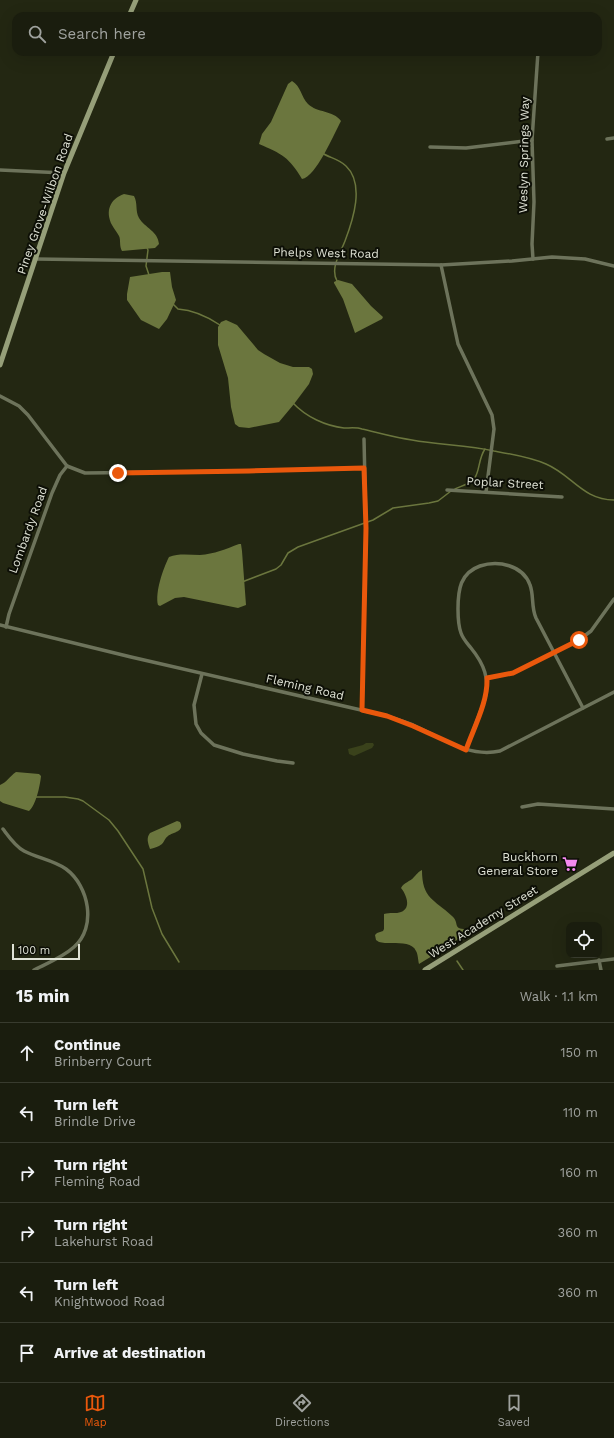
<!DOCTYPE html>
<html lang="en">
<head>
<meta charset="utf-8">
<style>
  :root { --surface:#1a1d0e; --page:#272a1c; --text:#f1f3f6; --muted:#9fa29e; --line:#383b2e; --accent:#ea580c }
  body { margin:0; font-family:"Work Sans",sans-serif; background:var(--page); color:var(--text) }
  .controls { position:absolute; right:12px; bottom:12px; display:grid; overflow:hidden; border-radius:8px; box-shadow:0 4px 16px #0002 }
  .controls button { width:36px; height:36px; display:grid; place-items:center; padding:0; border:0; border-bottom:1px solid var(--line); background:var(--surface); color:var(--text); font:20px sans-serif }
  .scale { position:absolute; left:12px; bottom:10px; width:68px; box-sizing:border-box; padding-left:4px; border:2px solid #dfe2d5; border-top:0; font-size:11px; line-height:14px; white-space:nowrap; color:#dfe2d5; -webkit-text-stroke:3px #0d0f06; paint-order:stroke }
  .stop { position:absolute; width:12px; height:12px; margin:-9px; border:3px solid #ea580c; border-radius:50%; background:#fff }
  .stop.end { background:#ea580c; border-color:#fff; box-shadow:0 1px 4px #0008 }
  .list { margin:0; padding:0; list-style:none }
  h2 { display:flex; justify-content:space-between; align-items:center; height:52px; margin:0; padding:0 16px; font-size:17px }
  h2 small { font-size:13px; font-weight:400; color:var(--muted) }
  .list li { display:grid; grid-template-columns:26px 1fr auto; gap:12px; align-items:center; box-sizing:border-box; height:60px; padding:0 16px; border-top:1px solid var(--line) }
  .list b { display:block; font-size:15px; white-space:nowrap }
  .list p { margin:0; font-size:13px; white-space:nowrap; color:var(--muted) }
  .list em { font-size:13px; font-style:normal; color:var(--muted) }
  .icon { flex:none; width:22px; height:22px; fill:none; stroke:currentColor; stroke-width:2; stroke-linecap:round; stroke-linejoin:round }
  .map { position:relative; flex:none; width:614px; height:970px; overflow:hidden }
  .search { position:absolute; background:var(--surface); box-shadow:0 4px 16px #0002; left:12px; right:12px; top:12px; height:44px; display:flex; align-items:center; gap:10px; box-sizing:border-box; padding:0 14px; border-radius:12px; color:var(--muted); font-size:15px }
  .sheet { height:412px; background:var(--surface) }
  nav { display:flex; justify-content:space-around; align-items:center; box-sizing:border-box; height:56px; border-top:1px solid var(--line); background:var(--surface); font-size:11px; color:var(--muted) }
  nav a { display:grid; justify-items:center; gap:2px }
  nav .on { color:var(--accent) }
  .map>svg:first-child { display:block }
  .green { fill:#3a421b }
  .water { fill:#6b763e }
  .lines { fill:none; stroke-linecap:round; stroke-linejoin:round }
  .stream { stroke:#6b763e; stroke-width:1.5 }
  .street { stroke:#6d735b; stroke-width:3.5 }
  .secondary { stroke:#969f79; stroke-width:5 }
  .route { stroke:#ea580c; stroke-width:5 }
  .labels { text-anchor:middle; stroke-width:4; stroke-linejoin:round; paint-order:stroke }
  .street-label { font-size:12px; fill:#dfe2d5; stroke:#0d0f06 }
  .poi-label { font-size:12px; fill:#dfe2d5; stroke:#0d0f06; text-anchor:end }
</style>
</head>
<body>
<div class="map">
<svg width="614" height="970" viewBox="0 0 614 970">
  <rect width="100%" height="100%" fill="#232712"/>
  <!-- green -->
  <polygon class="green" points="366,743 373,743 374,745 372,748 354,756 349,754 348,749 363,745"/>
  <!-- water -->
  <g class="water">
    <path d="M 292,81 C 301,86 301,97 308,104 C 317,113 333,110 341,121 C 334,134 316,177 302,179 C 289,157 282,154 259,144 L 262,134 L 271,122 L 288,84 Z"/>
    <path d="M 124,194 L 134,196 C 138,203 135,211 139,218 C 145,228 158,231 159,244 L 155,248 L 122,251 C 119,246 121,240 119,236 C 117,232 114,229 112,225 C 105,211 110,199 124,194 Z"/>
    <polygon points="162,272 170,272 172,287 176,300 167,319 159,329 141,320 127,300 127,294 130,277"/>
    <polygon points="338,280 352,284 371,306 383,317 382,319 355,333 343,299 334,283 334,282"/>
    <polygon points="226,320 237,325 258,350 264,354 280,363 293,367 309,367 312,369 313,374 309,384 294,404 279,422 249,428 239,427 235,424 231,407 228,378 218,345 218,327 221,322"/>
    <path d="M 239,544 L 241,544 L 242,551 L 246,605 L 238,608 L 184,597 L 175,598 L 160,606 L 158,605 C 155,592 163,569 169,557 C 179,553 190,555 200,555 C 214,554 226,549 239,544 Z"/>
    <path d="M 16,772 L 39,774 L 41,776 C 40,786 36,805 29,811 L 3,803 L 0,801 L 0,785 C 7,782 9,777 16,772 Z"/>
    <path d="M 177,821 L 180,822 C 185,832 173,832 168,836 C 165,838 164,842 162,844 C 158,847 154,848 150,849 C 148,843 146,838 150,833 Z"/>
    <path d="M 422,870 C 422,899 434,899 452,916 C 460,923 452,929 466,929 L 466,931 C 454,945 435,954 419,964 C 418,960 418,954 416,951 C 411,939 389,945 379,942 L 376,940 L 375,935 L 377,933 L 383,931 L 384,929 L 384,914 C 390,912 396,914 401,912 C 412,908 406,894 401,888 C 404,882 410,882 414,877 C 417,874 418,872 422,870 Z"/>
  </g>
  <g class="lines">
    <!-- stream -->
    <g class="stream">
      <path d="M 322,153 C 330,158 339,159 346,166 C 365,184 353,220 345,241 C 340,254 330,268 337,281"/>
      <polyline points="147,248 148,250 146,266 149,275"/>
      <path d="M 173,304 L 178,309 C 192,310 208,317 220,325"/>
      <path d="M 293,403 C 306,417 326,426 344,428 C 350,428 357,427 362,429 C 379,433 396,438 412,440 C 439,445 467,445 494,451 C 511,454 530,457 546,464 C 572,475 583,500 614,500"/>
      <path d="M 455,489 C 461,486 470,484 474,479 C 480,472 478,459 485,449"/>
      <polyline points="242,582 276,569 281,565 288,553 298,547 373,520 393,508 429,503 438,501 451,491"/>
      <polyline points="34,797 65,797 78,799 83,801 109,820 118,831 143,869 152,908 162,934 179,962"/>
      <polyline points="457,961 463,970"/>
    </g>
    <!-- street -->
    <g class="street">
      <polyline points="607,139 614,138"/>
      <polyline points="430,147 466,148 532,140"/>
      <polyline points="0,170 64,173"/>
      <polyline points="36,259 441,265 512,261 552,257 585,259 614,266"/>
      <polyline points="533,259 532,244 534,202 532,140 538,52"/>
      <polyline points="441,265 458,344 492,415 494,429 486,492"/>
      <polyline points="0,396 19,406 28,415 67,466 85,473 249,471 364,468"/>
      <polyline points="447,490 562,497"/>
      <path d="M 0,625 L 131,657 L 387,716 C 396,719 405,722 413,725 C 442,738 468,758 500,751 L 614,692"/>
      <polyline points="6,627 9,614 52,493 60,475 67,466"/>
      <polyline points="202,674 194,705 196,724 201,733 214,745 243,754 277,761 293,763"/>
      <polyline points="487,678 513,673 579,640 591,631 614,599"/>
      <polyline points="362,710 366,528 364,439"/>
      <path d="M 466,750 L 485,699 C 490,679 484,664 471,648 C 467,643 463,639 461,633 C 458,625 458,617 458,609 C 458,590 460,573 480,566 C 498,560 523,565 530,585 C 534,595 531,607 536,618 L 583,708"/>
      <polyline points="522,807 538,804 614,809"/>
      <path d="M 3,829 C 9,837 15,846 24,851 C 37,858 53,860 66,869 C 89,886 97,927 74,947 C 63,957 48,963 34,970"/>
      <polyline points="599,960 601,970"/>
      <polyline points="557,966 614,959"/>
    </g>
    <!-- secondary -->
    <g class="secondary">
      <polyline points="129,16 136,0"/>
      <polyline points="0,365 64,173 114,52"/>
      <polyline points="425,970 614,853"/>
    </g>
  </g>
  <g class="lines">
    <!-- route -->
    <path class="route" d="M 118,473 L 249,471 L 364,468 L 366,528 L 362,710 L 387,716 L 413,726 L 466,750 C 474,727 488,702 487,678 L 513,673 L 579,640"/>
  </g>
  <!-- icons -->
  <defs>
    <symbol id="supermarket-bare" viewBox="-9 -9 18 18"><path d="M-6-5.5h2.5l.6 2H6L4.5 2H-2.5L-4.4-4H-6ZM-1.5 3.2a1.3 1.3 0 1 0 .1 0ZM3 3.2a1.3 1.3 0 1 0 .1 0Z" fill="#f489ef" stroke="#0d0f06" stroke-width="2.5" paint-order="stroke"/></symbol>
  </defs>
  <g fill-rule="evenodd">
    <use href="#supermarket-bare" x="559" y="853" width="22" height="22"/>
  </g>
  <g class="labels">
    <!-- street labels -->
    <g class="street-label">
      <text transform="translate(524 155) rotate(-89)" y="4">Weslyn Springs Way</text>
      <text transform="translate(45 204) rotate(-71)" y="4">Piney Grove-Wilbon Road</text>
      <text transform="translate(326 253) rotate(1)" y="4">Phelps West Road</text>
      <text transform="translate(505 483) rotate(3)" y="4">Poplar Street</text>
      <text transform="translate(28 530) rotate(-70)" y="4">Lombardy Road</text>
      <text transform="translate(305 687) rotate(13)" y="4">Fleming Road</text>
      <text transform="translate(483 922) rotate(-32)" y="4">West Academy Street</text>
    </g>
    <!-- poi labels -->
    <g class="poi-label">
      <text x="558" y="861">Buckhorn<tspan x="558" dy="14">General Store</tspan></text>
    </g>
  </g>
</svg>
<div class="controls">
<button><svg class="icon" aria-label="locate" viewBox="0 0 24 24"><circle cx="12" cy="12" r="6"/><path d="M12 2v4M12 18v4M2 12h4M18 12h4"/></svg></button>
</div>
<div class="scale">100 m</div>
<div class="stop" style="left:579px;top:640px"></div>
<div class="stop end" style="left:118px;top:473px"></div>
<div class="search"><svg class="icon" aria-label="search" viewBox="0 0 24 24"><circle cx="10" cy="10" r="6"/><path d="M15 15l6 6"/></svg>Search here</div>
</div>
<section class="sheet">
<h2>15 min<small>Walk · 1.1 km</small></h2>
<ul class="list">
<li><svg class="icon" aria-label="ahead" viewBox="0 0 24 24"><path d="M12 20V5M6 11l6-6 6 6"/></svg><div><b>Continue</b><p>Brinberry Court</p></div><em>150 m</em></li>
<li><svg class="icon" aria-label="left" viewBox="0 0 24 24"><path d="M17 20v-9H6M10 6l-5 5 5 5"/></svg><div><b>Turn left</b><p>Brindle Drive</p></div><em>110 m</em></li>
<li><svg class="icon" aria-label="right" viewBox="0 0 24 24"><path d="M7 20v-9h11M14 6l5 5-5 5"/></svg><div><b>Turn right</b><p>Fleming Road</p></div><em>160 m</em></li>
<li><svg class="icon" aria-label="right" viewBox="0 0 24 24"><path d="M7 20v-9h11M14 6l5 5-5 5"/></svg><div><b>Turn right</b><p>Lakehurst Road</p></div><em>360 m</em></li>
<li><svg class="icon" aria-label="left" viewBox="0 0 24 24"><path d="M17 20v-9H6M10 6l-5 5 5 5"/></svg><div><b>Turn left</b><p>Knightwood Road</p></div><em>360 m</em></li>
<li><svg class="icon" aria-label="arrive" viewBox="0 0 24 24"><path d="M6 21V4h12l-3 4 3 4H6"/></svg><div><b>Arrive at destination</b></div></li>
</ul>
</section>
<nav>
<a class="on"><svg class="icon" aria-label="map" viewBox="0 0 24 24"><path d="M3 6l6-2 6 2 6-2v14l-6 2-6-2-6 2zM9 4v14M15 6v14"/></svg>Map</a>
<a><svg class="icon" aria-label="directions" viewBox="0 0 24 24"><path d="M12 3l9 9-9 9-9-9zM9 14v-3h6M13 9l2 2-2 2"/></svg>Directions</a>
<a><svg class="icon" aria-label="saved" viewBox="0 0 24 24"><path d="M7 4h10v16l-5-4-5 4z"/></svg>Saved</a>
</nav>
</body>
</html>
